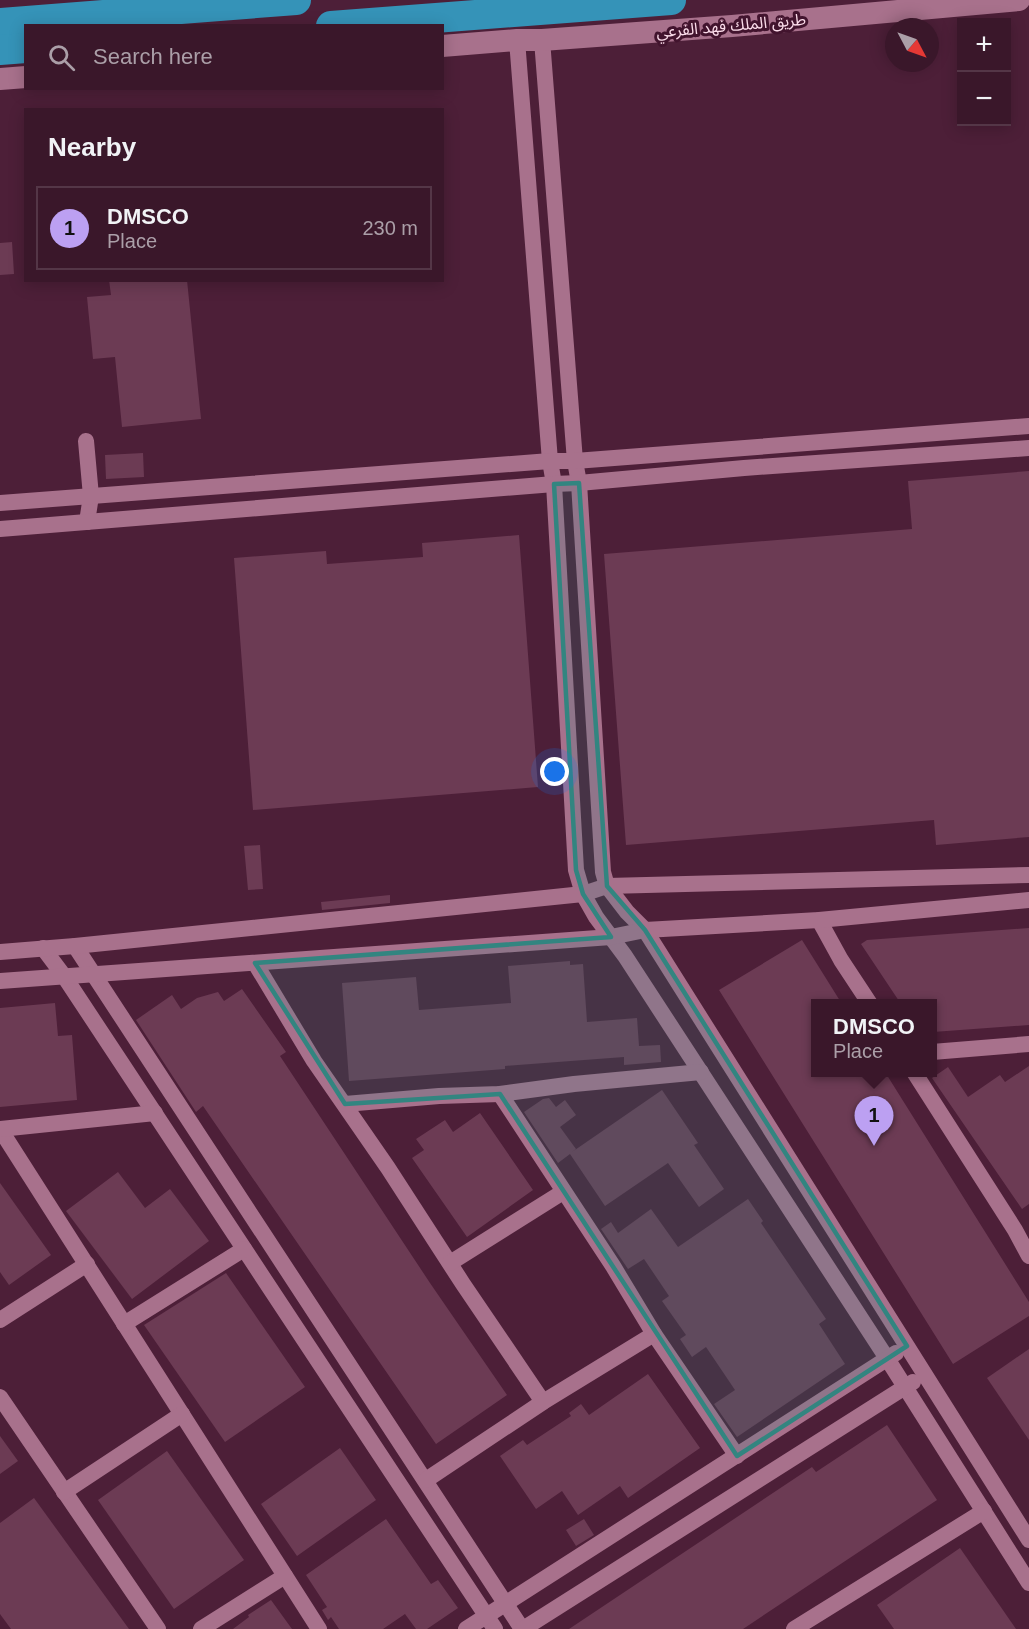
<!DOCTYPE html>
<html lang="en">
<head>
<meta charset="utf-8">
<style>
  :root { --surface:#3a172a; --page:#412032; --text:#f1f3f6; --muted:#ab9fa8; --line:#543647; --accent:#bca0f2 }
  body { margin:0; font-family:Helvetica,"Noto Sans Arabic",sans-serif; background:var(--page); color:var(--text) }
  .controls { position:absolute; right:18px; top:18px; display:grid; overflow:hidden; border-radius:0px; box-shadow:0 3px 15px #0003 }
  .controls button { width:54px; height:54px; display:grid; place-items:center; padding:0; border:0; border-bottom:2px solid var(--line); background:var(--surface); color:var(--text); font:30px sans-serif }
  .compass { position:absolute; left:885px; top:18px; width:54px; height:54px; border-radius:50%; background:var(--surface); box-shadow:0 3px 15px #0003; rotate:131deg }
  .you { position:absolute; left:555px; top:772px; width:21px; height:21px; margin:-15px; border:4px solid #fff; border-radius:50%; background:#1a73e8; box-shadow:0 0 0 9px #1a73e833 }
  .badge { display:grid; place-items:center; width:39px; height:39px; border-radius:50%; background:var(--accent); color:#111; font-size:20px; font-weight:700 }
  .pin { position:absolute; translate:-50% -50px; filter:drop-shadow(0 2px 3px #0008) }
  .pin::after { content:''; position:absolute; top:32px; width:21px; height:18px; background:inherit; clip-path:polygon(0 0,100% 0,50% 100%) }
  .popup { position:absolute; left:811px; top:999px; width:126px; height:78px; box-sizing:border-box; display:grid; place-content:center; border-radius:0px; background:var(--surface); filter:drop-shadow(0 2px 4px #0005); font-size:20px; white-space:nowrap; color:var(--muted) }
  .popup b { font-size:22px; color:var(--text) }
  .popup::after { content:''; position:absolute; left:50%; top:100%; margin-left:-12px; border:12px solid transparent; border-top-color:var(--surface) }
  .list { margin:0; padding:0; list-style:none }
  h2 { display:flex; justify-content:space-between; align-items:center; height:78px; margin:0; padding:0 24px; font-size:26px }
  h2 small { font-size:20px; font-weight:400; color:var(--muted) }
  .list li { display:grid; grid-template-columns:39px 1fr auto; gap:18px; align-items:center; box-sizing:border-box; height:84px; margin:0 12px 12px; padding:0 12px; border:2px solid var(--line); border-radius:0px }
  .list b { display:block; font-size:22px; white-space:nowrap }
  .list p { margin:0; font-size:20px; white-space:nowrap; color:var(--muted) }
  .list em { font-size:20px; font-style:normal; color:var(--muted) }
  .icon { flex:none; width:33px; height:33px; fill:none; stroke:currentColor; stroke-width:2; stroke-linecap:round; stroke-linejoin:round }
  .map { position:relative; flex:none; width:1029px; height:1629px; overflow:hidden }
  .search { position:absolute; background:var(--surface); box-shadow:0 3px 15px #0003; left:24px; top:24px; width:420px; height:66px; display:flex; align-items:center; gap:15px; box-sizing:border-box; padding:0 21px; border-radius:0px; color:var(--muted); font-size:22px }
  .panel { position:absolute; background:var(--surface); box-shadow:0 3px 15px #0003; left:24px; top:108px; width:420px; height:174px; border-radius:0px }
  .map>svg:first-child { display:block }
  .building { fill:#6c3b54 }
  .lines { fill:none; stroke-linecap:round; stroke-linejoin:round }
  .minor { stroke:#a8718c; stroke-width:16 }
  .secondary { stroke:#a8718c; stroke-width:22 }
  .motorway { stroke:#3593b8; stroke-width:30 }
  .marked { fill:#328580; fill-opacity:0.2; stroke:#328580; stroke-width:4.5; stroke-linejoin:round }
  .labels { text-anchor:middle; stroke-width:6; stroke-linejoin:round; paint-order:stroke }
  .street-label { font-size:16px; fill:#fadbe9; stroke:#42142e }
</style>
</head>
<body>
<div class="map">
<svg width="1029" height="1629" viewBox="0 0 1029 1629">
  <rect width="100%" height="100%" fill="#4d1f38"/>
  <!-- building -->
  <g class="building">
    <polygon points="12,242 14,274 0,275 0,243"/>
    <polygon points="109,280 187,280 201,419 122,427 115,357 93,359 87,297 111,295"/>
    <polygon points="143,453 144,477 106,479 105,455"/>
    <polygon points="1029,471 1029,837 936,845 934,820 626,845 604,554 912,529 908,481"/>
    <polygon points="519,535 538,787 253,810 234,558 326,551 327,564 423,557 422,543"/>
    <polygon points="260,845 263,889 248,890 244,846"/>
    <polygon points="390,895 390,903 322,910 321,902"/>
    <polygon points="1029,928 1029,1025 933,1032 933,1004 901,1004 861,944 867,940"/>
    <polygon points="802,940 842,1004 816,1004 816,1072 885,1072 1029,1302 1029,1316 953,1364 719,990"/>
    <polygon points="570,961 570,965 583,964 587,1022 637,1018 639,1046 660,1045 661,1062 624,1065 624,1057 505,1066 505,1069 349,1081 342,983 416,977 419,1010 511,1003 508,966"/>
    <polygon points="242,989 286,1052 280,1056 430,1283 507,1395 436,1444 203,1106 196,1112 136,1020 172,995 181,1009 197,998 218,992 224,1001"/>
    <polygon points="55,1003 58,1036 72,1035 77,1100 0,1107 0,1008"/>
    <polygon points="1029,1066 1029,1204 1022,1209 932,1078 948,1067 968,1097 1000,1075 1005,1082"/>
    <polygon points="662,1090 698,1143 694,1145 724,1189 699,1207 668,1163 605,1206 570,1154 558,1163 524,1112 543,1099 549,1098 556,1107 565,1100 576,1115 560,1127 576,1149 572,1152"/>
    <polygon points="480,1113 533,1190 467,1237 412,1158 424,1150 416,1139 445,1120 453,1132"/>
    <polygon points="118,1172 145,1208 170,1189 209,1241 132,1299 66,1211"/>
    <polygon points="0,1183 51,1255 9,1285 0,1272"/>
    <polygon points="748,1199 763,1221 761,1223 826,1319 819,1324 845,1364 737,1437 714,1404 735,1390 706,1347 692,1357 680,1339 686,1335 662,1301 669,1296 644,1259 628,1269 601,1229 611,1222 618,1233 651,1209 678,1247"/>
    <polygon points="226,1273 305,1387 225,1442 144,1325"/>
    <polygon points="1029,1349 1029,1440 987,1378"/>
    <polygon points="648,1374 700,1448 628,1498 620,1486 578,1515 562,1491 536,1509 500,1456 523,1440 527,1445 571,1416 569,1413 581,1404 589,1415"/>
    <polygon points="887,1425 937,1500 743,1629 569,1629 812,1467 816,1472"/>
    <polygon points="0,1436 18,1461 0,1474"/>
    <polygon points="340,1448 376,1500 297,1556 261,1504"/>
    <polygon points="167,1451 244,1560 174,1609 98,1500"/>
    <polygon points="34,1498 129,1629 11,1629 0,1614 0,1523"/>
    <polygon points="386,1519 431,1584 438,1580 458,1608 427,1629 416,1629 405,1614 383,1629 339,1629 331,1617 328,1620 322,1610 327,1607 306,1575"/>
    <polygon points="584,1519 594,1535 576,1546 566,1530"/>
    <polygon points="960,1548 1016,1629 894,1629 877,1605"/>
    <polygon points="271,1600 292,1629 233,1629 249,1617 248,1615"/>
  </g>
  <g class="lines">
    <!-- minor -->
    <g class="minor">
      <polyline points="517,40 550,461 554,484 576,870 583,894 596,917 625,956 888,1360 1029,1583"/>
      <polyline points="542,40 575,461 579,483 603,872 607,886 627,912 645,930 1029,1540"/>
      <polyline points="86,441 91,496 87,522"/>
      <polyline points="0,503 550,461 575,461 1029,426"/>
      <polyline points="0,529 554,484 579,483 744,468 1029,448"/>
      <polyline points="819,920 841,960 870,1004"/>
      <polyline points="75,946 522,1629"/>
      <polyline points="43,948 64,976 495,1629"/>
      <polyline points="0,952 75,946 583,894 607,886 1029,875"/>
      <polyline points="255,963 314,1061 388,1168 463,1284 543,1402"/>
      <polyline points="0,981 611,937 645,930 819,920 1029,900"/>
      <polyline points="932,1052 1029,1044"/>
      <polyline points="914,1072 1015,1230 1029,1256"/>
      <polyline points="500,1094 613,1266 654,1334 737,1456"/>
      <polyline points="345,1104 439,1096 500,1094 574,1084 701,1072"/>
      <polyline points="0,1129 319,1629"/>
      <polyline points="0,1129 155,1113"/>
      <polyline points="450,1263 563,1192"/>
      <polyline points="0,1320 87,1264"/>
      <polyline points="124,1324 244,1249"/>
      <polyline points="0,1397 158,1629"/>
      <polyline points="426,1480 543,1402 654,1334"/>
      <polyline points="64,1492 182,1414"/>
      <polyline points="201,1629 285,1576"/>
      <polyline points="466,1629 896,1353"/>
      <polyline points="523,1629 913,1382"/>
      <polyline points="794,1629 984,1511"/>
    </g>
    <!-- secondary -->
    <g class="secondary">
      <polyline points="442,46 517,40 542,40 732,26 1019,0"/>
      <polyline points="0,79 26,77"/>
    </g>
    <!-- motorway -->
    <g class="motorway">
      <polyline points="0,23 296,0"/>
      <polyline points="331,26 671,0"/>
      <polyline points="0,50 26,48"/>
    </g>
  </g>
  <!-- marked area -->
  <path class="marked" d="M 579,483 L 607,886 L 645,930 L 907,1346 L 737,1456 L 500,1094 L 345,1104 L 255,963 L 611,937 L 583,894 L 576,870 L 554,484 Z"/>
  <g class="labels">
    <!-- street labels -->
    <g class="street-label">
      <text transform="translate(731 25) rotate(-5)" y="6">طريق الملك فهد الفرعي</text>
    </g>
  </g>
</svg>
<div class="controls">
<button>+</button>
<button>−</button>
</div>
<svg class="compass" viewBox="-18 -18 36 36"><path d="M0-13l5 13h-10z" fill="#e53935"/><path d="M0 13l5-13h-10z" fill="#ab9fa8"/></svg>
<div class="you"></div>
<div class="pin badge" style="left:874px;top:1146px">1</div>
<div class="popup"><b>DMSCO</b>Place</div>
<div class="search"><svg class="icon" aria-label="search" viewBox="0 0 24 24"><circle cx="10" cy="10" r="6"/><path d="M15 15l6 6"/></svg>Search here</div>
<section class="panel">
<h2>Nearby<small></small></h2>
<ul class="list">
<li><span class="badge">1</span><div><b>DMSCO</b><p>Place</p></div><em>230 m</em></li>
</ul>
</section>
</div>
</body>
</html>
